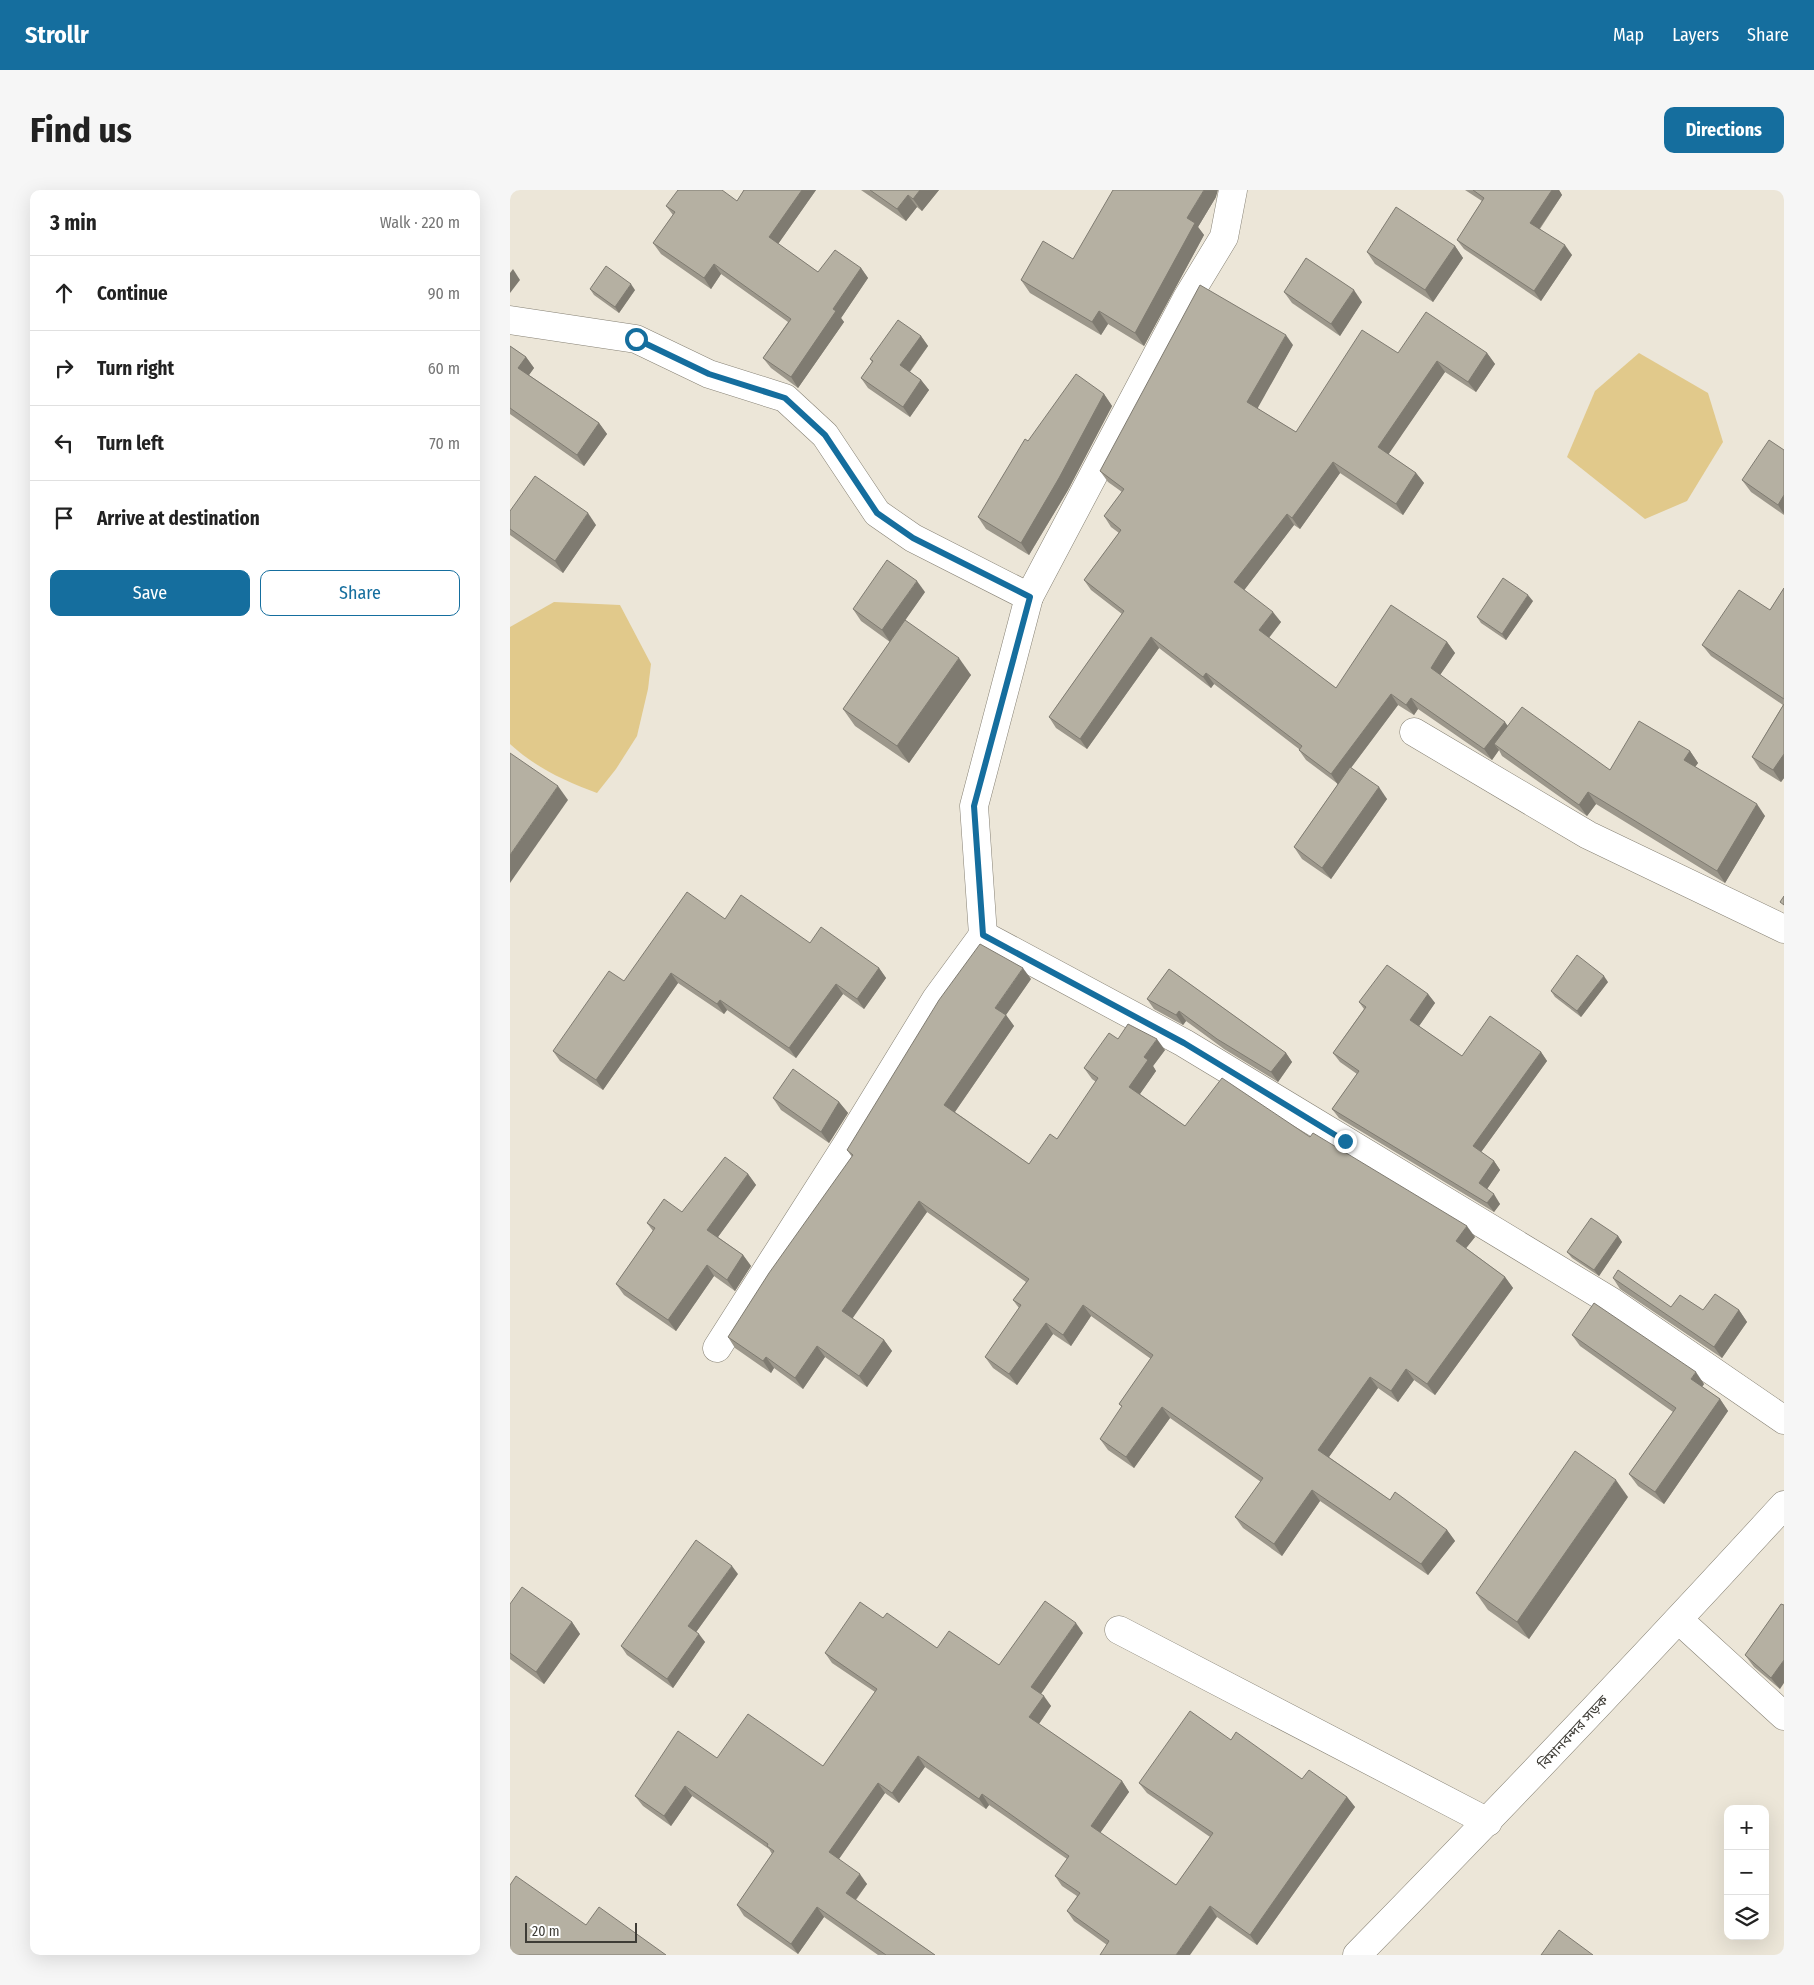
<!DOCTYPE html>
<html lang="en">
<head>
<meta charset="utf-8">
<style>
  :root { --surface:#fff; --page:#f6f6f6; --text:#222; --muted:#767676; --line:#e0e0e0; --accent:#156e9e }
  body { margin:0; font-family:"Fira Sans Condensed","Noto Sans Bengali",sans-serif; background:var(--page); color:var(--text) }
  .controls { position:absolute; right:15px; bottom:15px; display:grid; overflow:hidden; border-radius:10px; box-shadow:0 5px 20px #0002 }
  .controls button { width:45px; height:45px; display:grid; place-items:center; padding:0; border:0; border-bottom:1px solid var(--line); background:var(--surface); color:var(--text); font:25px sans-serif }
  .scale { position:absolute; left:15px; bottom:12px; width:112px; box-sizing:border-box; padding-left:5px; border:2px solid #3e3c36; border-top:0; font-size:14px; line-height:18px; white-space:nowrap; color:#3e3c36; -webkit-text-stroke:4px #fff; paint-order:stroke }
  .stop { position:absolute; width:15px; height:15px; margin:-11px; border:4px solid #156e9e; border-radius:50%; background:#fff }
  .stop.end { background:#156e9e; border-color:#fff; box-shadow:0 1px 5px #0008 }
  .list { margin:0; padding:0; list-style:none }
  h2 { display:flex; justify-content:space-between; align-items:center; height:65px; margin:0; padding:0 20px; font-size:21px }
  h2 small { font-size:16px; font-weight:400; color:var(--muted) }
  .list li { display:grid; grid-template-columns:32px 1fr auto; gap:15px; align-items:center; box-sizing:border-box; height:75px; padding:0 20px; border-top:1px solid var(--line) }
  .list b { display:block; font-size:19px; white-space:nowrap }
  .list em { font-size:16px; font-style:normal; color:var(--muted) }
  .actions { display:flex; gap:10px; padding:15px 20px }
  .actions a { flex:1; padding:11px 0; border:1px solid var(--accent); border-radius:10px; text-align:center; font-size:18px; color:var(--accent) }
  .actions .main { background:var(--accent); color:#fff }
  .icon { flex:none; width:28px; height:28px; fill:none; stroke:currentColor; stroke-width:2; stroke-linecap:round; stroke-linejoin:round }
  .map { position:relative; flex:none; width:1274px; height:1765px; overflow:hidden; border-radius:10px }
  header { display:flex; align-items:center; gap:30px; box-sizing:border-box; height:70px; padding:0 25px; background:var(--accent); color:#fff }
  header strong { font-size:24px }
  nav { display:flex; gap:28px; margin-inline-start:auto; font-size:18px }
  .intro { display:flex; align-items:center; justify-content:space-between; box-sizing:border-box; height:120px; padding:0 30px }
  h1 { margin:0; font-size:35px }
  .button { padding:12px 22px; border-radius:10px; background:var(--accent); color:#fff; font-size:18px; font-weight:700 }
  main { display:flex; gap:30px; padding:0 30px }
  aside { flex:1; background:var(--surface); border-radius:10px; box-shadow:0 5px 20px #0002 }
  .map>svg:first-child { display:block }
  .water { fill:#e1c98b }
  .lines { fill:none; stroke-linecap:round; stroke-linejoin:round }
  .minor-casing { stroke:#868174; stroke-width:29 }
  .major-casing { stroke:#868174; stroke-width:29 }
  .minor { stroke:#fff; stroke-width:28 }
  .major { stroke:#fff; stroke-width:28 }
  .wall { fill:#9c978b }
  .shaded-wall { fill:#7f7b71 }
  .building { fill:#b5b0a2; stroke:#7f7b71 }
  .route { stroke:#156e9e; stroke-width:6 }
  .labels { text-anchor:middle; stroke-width:4; stroke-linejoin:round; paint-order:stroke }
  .street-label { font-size:14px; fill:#3e3c36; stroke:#fff }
</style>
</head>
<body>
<header>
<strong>Strollr</strong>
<nav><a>Map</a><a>Layers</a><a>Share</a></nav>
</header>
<div class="intro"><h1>Find us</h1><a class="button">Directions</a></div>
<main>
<aside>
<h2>3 min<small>Walk · 220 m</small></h2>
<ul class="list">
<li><svg class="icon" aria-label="ahead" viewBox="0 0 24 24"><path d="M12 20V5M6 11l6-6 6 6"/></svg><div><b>Continue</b></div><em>90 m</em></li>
<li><svg class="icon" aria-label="right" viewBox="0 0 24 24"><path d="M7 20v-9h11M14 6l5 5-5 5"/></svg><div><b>Turn right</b></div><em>60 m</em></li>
<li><svg class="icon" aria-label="left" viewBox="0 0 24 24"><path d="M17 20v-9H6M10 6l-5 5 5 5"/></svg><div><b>Turn left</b></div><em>70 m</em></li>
<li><svg class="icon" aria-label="arrive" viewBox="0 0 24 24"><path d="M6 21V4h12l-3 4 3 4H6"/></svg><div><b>Arrive at destination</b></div></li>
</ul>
<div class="actions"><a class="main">Save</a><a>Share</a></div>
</aside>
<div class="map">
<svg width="1274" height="1765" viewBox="0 0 1274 1765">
  <rect width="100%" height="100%" fill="#ece6d8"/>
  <!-- water -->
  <g class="water">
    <polygon points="1129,163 1198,203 1213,252 1177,311 1135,329 1057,267 1085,201"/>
    <path d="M 44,412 L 110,415 L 141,474 L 138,499 L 127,546 L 106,579 L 87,603 C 55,591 26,578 0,554 L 0,437 Z"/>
  </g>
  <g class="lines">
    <defs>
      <g id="minor">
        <polyline points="0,130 126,149 199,184 275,208 315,245 367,323 403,348 519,407 464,616 473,745"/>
        <polyline points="519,407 677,108 714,47 723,0"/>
        <polyline points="904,542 1078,645 1274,739"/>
        <polyline points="207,1158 339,951 426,809 473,745 674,853 1102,1112 1274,1230"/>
        <polyline points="1169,1430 1274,1526"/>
        <polyline points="609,1440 978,1632"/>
      </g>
      <path id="major" d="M 847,1765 C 992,1617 1134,1468 1274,1315"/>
    </defs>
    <!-- minor casing -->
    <use href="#minor" class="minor-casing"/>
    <!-- major casing -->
    <use href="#major" class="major-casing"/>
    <!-- minor -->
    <use href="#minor" class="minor"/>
    <!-- major -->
    <use href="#major" class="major"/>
  </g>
  <!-- wall -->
  <g class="wall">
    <polygon points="234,0 306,0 268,54 308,82 351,78 358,88 331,128 334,132 288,198 261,178 253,168 278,132 211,84 201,99 151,64 143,53 163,25 156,16 227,11"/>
    <polygon points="351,0 429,0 412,21 407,17 396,31"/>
    <polygon points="955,0 1049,0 1052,5 1030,39 1062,65 1031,111 954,59 947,50 972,11"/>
    <polygon points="706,7 688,37 694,45 634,156 598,134 591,145 520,103 511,90 563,69"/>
    <polygon points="945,56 953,68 923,112 865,74 857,62"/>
    <polygon points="80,99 125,100 109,123 84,105"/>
    <polygon points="774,102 852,112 830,146 782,113"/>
    <polygon points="411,146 418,156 400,182 411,190 419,200 400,227 358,198 351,188 362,172 360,169"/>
    <polygon points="783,155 747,218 786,242 888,163 977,163 985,174 966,202 935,182 878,264 906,283 914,293 893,325 830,283 790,339 784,335 734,400 771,432 759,448 826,498 937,452 945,463 930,485 998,536 1100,580 1180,561 1188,573 1185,577 1255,626 1215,693 1086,614 1077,626 992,566 989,560 982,570 908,519 904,525 888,515 841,578 877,609 821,689 792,669 784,657 828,594 796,570 789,560 789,559 704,494 701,498 649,458 577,559 546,538 539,527 612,424 581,400 574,390 609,343 601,337 594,326 612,302 598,292 590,281"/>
    <polygon points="0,156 16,167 24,178 19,185 89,233 97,244 74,276 0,224"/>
    <polygon points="594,204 602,216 558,300 519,365 476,339 468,327 518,251"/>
    <polygon points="1274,260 1274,325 1241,302 1232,290"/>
    <polygon points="0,321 86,335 53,383 0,345"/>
    <polygon points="1274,398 1274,588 1271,592 1250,579 1242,567 1273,515 1201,466 1192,455 1260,420"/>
    <polygon points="415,402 395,430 461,485 399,573 345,536 333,519 380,452 351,431 343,419"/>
    <polygon points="1023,411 996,450 971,433 967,427"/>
    <polygon points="215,729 300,753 369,778 376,788 354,819 333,804 286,868 217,820 214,824 168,793 93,900 50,871 43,861 114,791"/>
    <polygon points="659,779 776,863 782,872 768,892 714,859 676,831 673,835 644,819 637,809"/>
    <polygon points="521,789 496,825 504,836 445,922 519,974 547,949 586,892 582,889 574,878 608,849 655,860 643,876 646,881 630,904 675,936 800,947 965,1047 956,1058 995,1087 1003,1098 925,1205 904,1190 888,1212 868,1198 819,1267 880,1310 937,1340 945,1351 918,1385 810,1311 772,1366 733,1338 725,1327 751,1292 660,1228 624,1278 598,1260 590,1249 612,1217 609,1214 641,1169 581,1126 561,1156 543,1144 507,1195 483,1178 475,1167 509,1118 503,1110 516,1092 417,1022 342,1128 374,1150 382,1161 357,1197 315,1167 293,1199 264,1178 261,1183 225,1158 218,1147 342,967 337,960"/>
    <polygon points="1098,792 1071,827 1045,807 1041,801"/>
    <polygon points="918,804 925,813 909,836 952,866 1031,862 1037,871 971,962 984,971 990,980 977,999 990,1014 984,1022 829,928 822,919 847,884 830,872 823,863 854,819 849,812"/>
    <polygon points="263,908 329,912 338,923 319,953 271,920"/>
    <polygon points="238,984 246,995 208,1047 233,1065 241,1076 225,1101 204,1086 166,1141 114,1105 106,1094 143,1041 137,1033 172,1022"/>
    <polygon points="1108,1046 1112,1052 1089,1086 1062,1068 1057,1062"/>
    <polygon points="1103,1088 1161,1117 1193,1120 1229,1120 1237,1132 1212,1168 1110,1099"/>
    <polygon points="1062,1145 1194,1194 1192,1197 1210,1209 1218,1221 1154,1314 1128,1296 1119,1284 1163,1222 1070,1156"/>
    <polygon points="1118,1307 1019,1449 978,1420 966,1403"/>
    <polygon points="228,1384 186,1442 195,1452 163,1498 117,1465 111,1456"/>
    <polygon points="0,1414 62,1432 70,1444 34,1494 0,1469"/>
    <polygon points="1271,1414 1270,1499 1244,1477 1235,1465"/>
    <polygon points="373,1428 427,1458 489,1475 573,1443 531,1504 541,1516 529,1534 612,1591 619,1602 590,1643 666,1695 700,1647 637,1603 629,1593 721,1550 792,1589 837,1607 845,1617 747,1755 707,1727 597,1755 564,1731 557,1721 567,1706 552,1696 545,1686 557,1669 479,1615 476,1619 415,1577 389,1613 375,1603 329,1669 357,1694 346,1710 425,1765 368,1765 314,1727 288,1764 234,1726 227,1715 262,1664 259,1659 182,1606 161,1636 133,1616 125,1606 207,1568 313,1576 365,1502 322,1473 315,1463"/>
  </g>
  <!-- shaded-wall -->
  <g class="shaded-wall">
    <polygon points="292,0 306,0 266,57 259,47"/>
    <polygon points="410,0 429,0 412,21 403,9"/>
    <polygon points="694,0 708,0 706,7 688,37 694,45 634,156 625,143 677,28"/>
    <polygon points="1042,0 1049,0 1052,5 1027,42 1020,33"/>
    <polygon points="398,5 407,17 396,31 387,19"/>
    <polygon points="1055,55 1062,65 1031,111 1024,101"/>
    <polygon points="945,56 953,68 923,112 915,100"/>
    <polygon points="204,74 211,84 201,99 194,88"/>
    <polygon points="351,78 358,88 331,128 334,132 288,198 281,187 323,119"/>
    <polygon points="3,79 10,90 0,103 0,83"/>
    <polygon points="121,94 125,100 109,123 105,117"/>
    <polygon points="844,100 852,112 830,146 821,134"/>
    <polygon points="589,121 598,134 591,145 582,132"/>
    <polygon points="776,145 783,155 745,223 737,212"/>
    <polygon points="411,146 418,156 397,185 390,175"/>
    <polygon points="977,163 985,174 966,202 958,192"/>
    <polygon points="16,167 24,178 16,189 8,178"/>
    <polygon points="927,171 935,182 876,268 868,257"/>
    <polygon points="411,190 419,200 400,227 393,217"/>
    <polygon points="594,204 602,216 558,300 519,365 511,353"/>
    <polygon points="89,233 97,244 74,276 67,265"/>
    <polygon points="823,272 830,283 790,339 782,328"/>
    <polygon points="906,283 914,293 893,325 886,314"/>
    <polygon points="1274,305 1274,324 1268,315"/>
    <polygon points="78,323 86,335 53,383 45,371"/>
    <polygon points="777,324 784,335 732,403 724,392"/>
    <polygon points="407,391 415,402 380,452 372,440"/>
    <polygon points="1018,405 1023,411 996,450 992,444"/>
    <polygon points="763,422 771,432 756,451 749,440"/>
    <polygon points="641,447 649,458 577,559 570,549"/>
    <polygon points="937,452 945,463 928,488 921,478"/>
    <polygon points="449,468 461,485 399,573 387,556"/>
    <polygon points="696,483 704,494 701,498 693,487"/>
    <polygon points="881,504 888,515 828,595 821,584"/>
    <polygon points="901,508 908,519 904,525 896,515"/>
    <polygon points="995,532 1002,542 984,554 989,560 982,570 974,559"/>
    <polygon points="1180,561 1188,573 1182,581 1174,570"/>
    <polygon points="1274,564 1274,588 1271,592 1263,580"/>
    <polygon points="48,596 58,610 0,693 0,665"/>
    <polygon points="869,597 877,609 821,689 812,678"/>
    <polygon points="1078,602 1086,614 1077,626 1069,615"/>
    <polygon points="1247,614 1255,626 1215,693 1207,681"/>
    <polygon points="369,778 376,788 354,819 347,809"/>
    <polygon points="513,778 521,789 493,829 485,818"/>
    <polygon points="161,783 168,793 93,900 86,890"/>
    <polygon points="1094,786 1098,792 1071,827 1067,821"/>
    <polygon points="326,794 333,804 286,868 279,858"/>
    <polygon points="918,804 925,813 907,839 900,830"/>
    <polygon points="210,810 217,820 214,824 207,814"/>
    <polygon points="669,821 676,831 673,835 666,825"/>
    <polygon points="496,825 504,836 442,926 434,915"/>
    <polygon points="647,849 655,860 643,876 646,881 627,908 619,897 634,867"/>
    <polygon points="1031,862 1037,871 969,965 963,956"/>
    <polygon points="776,863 782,872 768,892 761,882"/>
    <polygon points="329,912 338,923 319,953 311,942"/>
    <polygon points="984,971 990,980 975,1002 969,993"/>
    <polygon points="238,984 246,995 205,1051 197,1040"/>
    <polygon points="984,1004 990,1014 984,1022 977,1013"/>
    <polygon points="409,1011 417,1022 340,1132 332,1121"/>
    <polygon points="957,1036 965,1047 953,1062 946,1051"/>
    <polygon points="1108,1046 1112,1052 1089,1086 1084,1080"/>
    <polygon points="233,1065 241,1076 225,1101 217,1090"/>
    <polygon points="197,1075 204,1086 166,1141 158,1130"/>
    <polygon points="995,1087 1003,1098 925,1205 917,1194"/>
    <polygon points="573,1115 581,1126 561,1156 553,1145"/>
    <polygon points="1229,1120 1237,1132 1212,1168 1204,1157"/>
    <polygon points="536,1133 543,1144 507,1195 499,1184"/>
    <polygon points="374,1150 382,1161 357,1197 349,1186"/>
    <polygon points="307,1156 315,1167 293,1199 285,1188"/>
    <polygon points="256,1167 264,1178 261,1183 253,1171"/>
    <polygon points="896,1179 904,1190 888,1212 881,1201"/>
    <polygon points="1186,1182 1194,1194 1189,1201 1181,1189"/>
    <polygon points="860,1187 868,1198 816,1271 808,1260"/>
    <polygon points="1210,1209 1218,1221 1154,1314 1145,1302"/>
    <polygon points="652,1217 660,1228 624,1278 616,1267"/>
    <polygon points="1106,1290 1118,1307 1019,1449 1007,1432"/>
    <polygon points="802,1300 810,1311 772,1366 764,1354"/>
    <polygon points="937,1340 945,1351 918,1385 911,1374"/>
    <polygon points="222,1376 228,1384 184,1445 178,1436"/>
    <polygon points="62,1432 70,1444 34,1494 26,1482"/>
    <polygon points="566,1433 573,1443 528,1508 521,1497"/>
    <polygon points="189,1444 195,1452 163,1498 157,1489"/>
    <polygon points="1274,1470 1274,1493 1270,1499 1261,1488"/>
    <polygon points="534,1506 541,1516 526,1538 519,1527"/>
    <polygon points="408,1566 415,1577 389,1613 382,1603"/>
    <polygon points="612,1591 619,1602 588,1646 581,1636"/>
    <polygon points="368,1593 375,1603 326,1673 319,1662"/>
    <polygon points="175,1596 182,1606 161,1636 154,1626"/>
    <polygon points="472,1604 479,1615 476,1619 469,1609"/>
    <polygon points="837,1607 845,1617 747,1755 740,1745"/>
    <polygon points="350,1684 357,1694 343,1713 336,1703"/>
    <polygon points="700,1716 707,1727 680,1765 666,1765"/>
    <polygon points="307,1717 314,1727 288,1764 281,1754"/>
  </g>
  <!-- building -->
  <g class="building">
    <polygon points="168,0 212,0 227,11 234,0 292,0 259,47 308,82 325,60 351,78 323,119 326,121 281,187 253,168 281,129 204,74 194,88 143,53 165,22 156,16"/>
    <polygon points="360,0 410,0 403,9 398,5 387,19"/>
    <polygon points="603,0 694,0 677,28 685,33 625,143 589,121 582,132 511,90 533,51 563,69"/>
    <polygon points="963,0 1042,0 1020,33 1055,55 1024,101 947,50 974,8"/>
    <polygon points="886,17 945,56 915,100 857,62"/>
    <polygon points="796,68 844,100 821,134 774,102"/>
    <polygon points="96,76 121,94 105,117 80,99"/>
    <polygon points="690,95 776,145 737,212 786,242 852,140 888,163 916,122 977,163 958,192 927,171 868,257 906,283 886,314 823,272 782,328 777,324 724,392 763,422 749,440 826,498 881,415 937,452 921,478 995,532 974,559 901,508 896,515 881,504 821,584 789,560 792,556 696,483 693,487 641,447 570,549 539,527 614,421 574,390 611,340 594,326 614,299 590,281"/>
    <polygon points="388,130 411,146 390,175 411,190 393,217 351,188 363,171 360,169"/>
    <polygon points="0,156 16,167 8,178 89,233 67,265 0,218"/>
    <polygon points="566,184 594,204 549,288 511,353 468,327 515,249 518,251"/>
    <polygon points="1259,250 1274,260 1274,305 1268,315 1232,290"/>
    <polygon points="25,286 78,323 45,371 0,339 0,321"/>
    <polygon points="377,370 407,391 372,440 343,419"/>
    <polygon points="993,388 1018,405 992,444 967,427"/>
    <polygon points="1274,398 1274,509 1192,455 1229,400 1260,420"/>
    <polygon points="395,430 449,468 387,556 333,519"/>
    <polygon points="1274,514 1274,564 1263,580 1242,567"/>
    <polygon points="1012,517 1100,580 1129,531 1180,561 1174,570 1247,614 1207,681 1078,602 1069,615 984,554"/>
    <polygon points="0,563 48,596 0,665"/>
    <polygon points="840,577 869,597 812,678 784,657"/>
    <polygon points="177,702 215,729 231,705 300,753 311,737 369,778 347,809 326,794 279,858 210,810 207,814 161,783 86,890 43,861 99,781 114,791"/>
    <polygon points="1274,706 1274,715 1270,712"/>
    <polygon points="470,754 513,778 485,818 496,825 434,915 519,974 540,944 547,949 588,888 574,878 599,843 608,849 618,834 647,849 634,867 638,870 619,897 675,936 712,888 800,947 803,943 957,1036 946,1051 995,1087 917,1194 896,1179 881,1201 860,1187 808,1260 880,1310 885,1302 937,1340 911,1374 802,1300 764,1354 725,1327 753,1288 652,1217 616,1267 590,1249 612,1216 609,1214 643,1165 573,1115 553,1145 536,1133 499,1184 475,1167 511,1115 503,1110 519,1089 409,1011 332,1121 374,1150 349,1186 307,1156 285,1188 256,1167 253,1171 218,1147 259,1083 343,965 337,960 429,810"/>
    <polygon points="1067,765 1094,786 1067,821 1041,801"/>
    <polygon points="877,775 918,804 900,830 952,866 980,826 1031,862 963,956 984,971 969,993 984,1004 977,1013 822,919 849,881 823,863 856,817 849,812"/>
    <polygon points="659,779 776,863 761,882 707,849 669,821 666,825 637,809"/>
    <polygon points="283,879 329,912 311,942 263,908"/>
    <polygon points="215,967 238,984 197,1040 233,1065 217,1090 197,1075 158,1130 106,1094 145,1038 137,1033 154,1009 172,1022"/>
    <polygon points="1081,1028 1108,1046 1084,1080 1057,1062"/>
    <polygon points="1108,1080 1161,1117 1170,1105 1193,1120 1205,1104 1229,1120 1204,1157 1103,1088"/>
    <polygon points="1084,1113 1186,1182 1181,1189 1210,1209 1145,1302 1119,1284 1166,1218 1062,1145"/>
    <polygon points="1065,1261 1106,1290 1007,1432 966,1403"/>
    <polygon points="186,1350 222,1376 178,1436 189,1444 157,1489 111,1456"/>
    <polygon points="12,1397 62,1432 26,1482 0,1463 0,1414"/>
    <polygon points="535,1411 566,1433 521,1497 534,1506 519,1527 612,1591 581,1636 666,1695 703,1643 629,1593 680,1521 721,1550 726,1542 792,1589 799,1580 837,1607 740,1745 700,1716 666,1765 590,1765 599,1751 557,1721 570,1703 545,1686 559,1666 472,1604 469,1609 408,1566 382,1603 368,1593 319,1662 350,1684 336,1703 425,1765 376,1765 307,1717 281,1754 227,1715 264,1661 257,1656 258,1654 175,1596 154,1626 125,1606 168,1541 207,1568 238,1524 313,1576 367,1499 315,1463 350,1412 373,1428 377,1423 427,1458 439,1441 489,1475"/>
    <polygon points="1271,1414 1274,1415 1274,1470 1261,1488 1235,1465"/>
    <polygon points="6,1686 76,1735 89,1717 156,1765 0,1765 0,1695"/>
    <polygon points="1049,1740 1083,1765 1031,1765"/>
  </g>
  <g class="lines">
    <!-- route -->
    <polyline class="route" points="126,149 199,184 275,208 315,245 367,323 403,348 520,407 464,616 473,745 674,853 835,951"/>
  </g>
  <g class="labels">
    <!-- street labels -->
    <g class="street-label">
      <text transform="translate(1063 1542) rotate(-47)" y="5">বিমানবন্দর সড়ক</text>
    </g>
  </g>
</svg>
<div class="controls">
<button>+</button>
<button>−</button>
<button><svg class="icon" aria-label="layers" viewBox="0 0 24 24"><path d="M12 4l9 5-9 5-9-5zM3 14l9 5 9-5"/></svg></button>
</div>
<div class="scale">20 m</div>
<div class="stop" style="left:126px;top:149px"></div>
<div class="stop end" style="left:835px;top:951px"></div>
</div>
</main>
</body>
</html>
